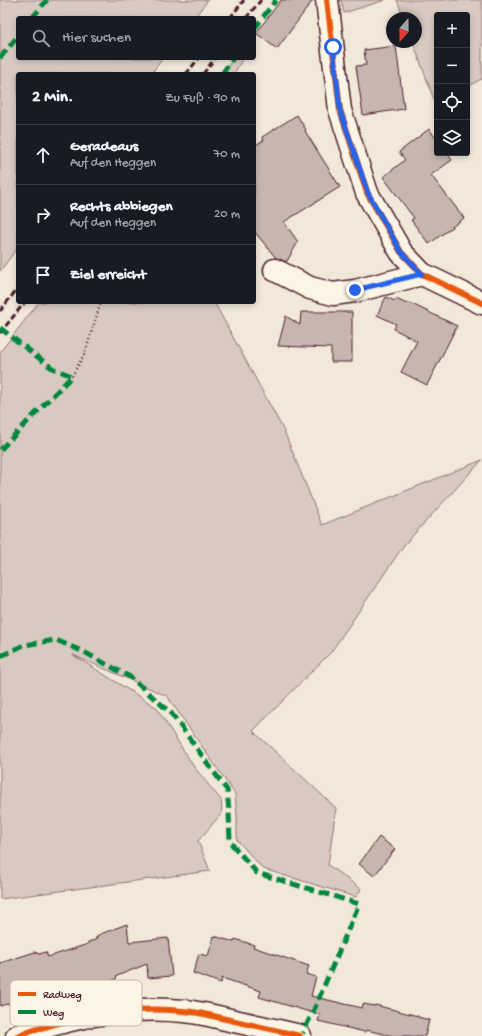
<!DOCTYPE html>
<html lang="de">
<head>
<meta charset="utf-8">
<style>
  :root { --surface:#171b24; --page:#242831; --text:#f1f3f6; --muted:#9ea1a6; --line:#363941 }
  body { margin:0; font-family:"Gochi Hand",sans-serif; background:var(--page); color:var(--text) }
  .controls { position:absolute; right:12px; top:12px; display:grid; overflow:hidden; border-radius:4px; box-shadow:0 2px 6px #0003 }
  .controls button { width:36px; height:36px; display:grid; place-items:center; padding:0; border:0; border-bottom:1px solid var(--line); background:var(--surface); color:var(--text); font:20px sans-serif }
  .compass { position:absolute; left:386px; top:12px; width:36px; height:36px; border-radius:50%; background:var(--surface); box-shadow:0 2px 6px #0003; rotate:200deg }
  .stop { position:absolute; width:12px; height:12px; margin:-9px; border:3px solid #2563eb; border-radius:50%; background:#fff }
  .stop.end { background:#2563eb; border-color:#fff; box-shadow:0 1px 4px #0008 }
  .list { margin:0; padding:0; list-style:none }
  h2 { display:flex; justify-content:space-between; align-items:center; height:52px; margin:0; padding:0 16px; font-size:17px }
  h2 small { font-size:13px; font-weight:400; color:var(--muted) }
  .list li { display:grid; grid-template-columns:26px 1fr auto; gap:12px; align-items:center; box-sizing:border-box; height:60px; padding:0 16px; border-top:1px solid var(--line) }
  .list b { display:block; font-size:15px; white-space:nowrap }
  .list p { margin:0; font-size:13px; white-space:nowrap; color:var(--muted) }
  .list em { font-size:13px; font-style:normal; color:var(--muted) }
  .icon { flex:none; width:22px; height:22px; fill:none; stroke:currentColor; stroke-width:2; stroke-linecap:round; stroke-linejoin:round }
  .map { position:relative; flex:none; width:482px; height:1036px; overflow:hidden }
  .search { position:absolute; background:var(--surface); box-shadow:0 2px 6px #0003; left:16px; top:16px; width:240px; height:44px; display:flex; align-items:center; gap:10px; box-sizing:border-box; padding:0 14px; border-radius:4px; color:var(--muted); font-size:15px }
  .panel { position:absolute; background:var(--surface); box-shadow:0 2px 6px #0003; left:16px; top:72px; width:240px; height:232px; border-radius:4px }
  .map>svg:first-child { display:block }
  .green { fill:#d8cac0; stroke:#917476 }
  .building { fill:#c7b6af; stroke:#4a1f2b }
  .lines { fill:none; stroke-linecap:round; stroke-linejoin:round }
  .minor-casing { stroke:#4a1f2b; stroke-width:25 }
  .path { stroke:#4a1f2b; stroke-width:2.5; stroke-dasharray:1 3; stroke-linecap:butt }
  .minor { stroke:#fcf5e5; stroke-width:22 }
  .rail { stroke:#4a1f2b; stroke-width:3; stroke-dasharray:6 3; stroke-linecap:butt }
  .quiet { stroke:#00873e; stroke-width:5; stroke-dasharray:10 5; stroke-linecap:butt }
  .cycleway-casing { stroke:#fcf5e5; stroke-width:8 }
  .cycleway { stroke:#e8590c; stroke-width:6 }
  .route { stroke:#2563eb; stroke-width:5 }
  .key { fill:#fcf5e5; stroke:#c7b5ad; stroke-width:1 }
  .key-label { font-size:11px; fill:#4a1f2b }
</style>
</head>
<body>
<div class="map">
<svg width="482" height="1036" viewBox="0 0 482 1036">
  <rect width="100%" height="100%" fill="#f1e8da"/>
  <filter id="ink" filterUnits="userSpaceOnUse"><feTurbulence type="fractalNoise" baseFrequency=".025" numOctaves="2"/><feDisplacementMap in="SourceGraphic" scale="8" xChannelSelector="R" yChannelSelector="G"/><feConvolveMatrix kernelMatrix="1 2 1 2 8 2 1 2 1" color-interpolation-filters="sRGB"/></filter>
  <g filter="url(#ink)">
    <!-- green -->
    <g class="green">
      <polygon points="0,0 208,0 194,18 18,18 18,58 163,58 151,74 18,74 18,247 0,271"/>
      <polygon points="341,0 385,0 344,13"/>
      <polygon points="397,0 482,0 482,80 481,79 467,87 467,15 437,15 437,104 436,105 413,42 416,42 416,18 404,18"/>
      <polygon points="234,58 243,58 234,74 222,74"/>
      <polygon points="39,302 214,302 284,431 322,525 482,460 404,545 331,652 253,731 336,808 328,865 361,889 356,897 263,869 237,840 237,816 235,794 167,696 73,655 156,707 194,767 221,800 222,813 198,841 210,871 0,899 0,352"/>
    </g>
    <!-- building -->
    <g class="building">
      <polygon points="281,0 313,0 277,49 256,33"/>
      <polygon points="396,46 404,109 363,115 356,66 366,65 364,50"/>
      <polygon points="297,115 306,130 305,131 340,187 284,222 298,242 287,261 284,261 276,258 254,231 254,146 264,140 262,137"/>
      <polygon points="429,129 437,140 437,153 447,153 452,160 431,175 464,218 429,244 411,220 414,218 383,177 405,160 399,152"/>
      <polygon points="386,297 395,301 396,299 407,304 408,302 457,326 427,385 401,372 417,341 394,329 396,324 377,315"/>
      <polygon points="301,312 352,312 352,362 331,362 331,348 278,346 286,316 300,325"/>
      <polygon points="379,837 395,849 374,876 359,864"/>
      <polygon points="127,924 129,942 168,938 172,976 148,978 147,964 117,976 116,979 94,987 95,990 71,998 70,995 61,998 60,994 45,999 42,996 38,998 38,996 17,1003 17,1001 0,1006 0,963 35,952 39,954 46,952 48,957 88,944 88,942 95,940 98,935"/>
      <polygon points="214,936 234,942 235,939 254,945 253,947 309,966 306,974 316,977 311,996 362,1008 363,1004 375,1006 375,1005 418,1016 418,1017 429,1020 425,1036 393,1036 366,1030 365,1032 318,1021 320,1015 259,997 261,991 222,978 221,983 193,973 199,954 208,956"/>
    </g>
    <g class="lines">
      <defs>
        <g id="minor">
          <polyline points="327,0 340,110 367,193 401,252 422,274 482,303"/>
          <polyline points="275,270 310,288 333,294 355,291 422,274"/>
          <path d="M 17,1036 C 70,1017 128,1005 184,1011 C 198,1012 213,1016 226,1019 C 251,1025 276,1030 300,1036"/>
        </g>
      </defs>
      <!-- minor casing -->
      <use href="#minor" class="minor-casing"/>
      <!-- path -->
      <polyline class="path" points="72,376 85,353 101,302"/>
      <!-- minor -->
      <use href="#minor" class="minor"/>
      <!-- rail -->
      <g class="rail">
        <polyline points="230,18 244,0"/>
        <polyline points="246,18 261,0"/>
        <polyline points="186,74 199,58"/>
        <polyline points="203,74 215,58"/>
        <polyline points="0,311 18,288"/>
        <polyline points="0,333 25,302"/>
      </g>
      <!-- quiet -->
      <g class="quiet">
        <polyline points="32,18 47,0"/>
        <polyline points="254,29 276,0"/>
        <polyline points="0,58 18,36"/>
        <polyline points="222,74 233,58"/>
        <polyline points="0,328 52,368 72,376 0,450"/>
        <polyline points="0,655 3,655 24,645 56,640 84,652 130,677 171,713 227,790 229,811 230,842 257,873 359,904 313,1012 301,1036"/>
      </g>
      <defs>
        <g id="cycleway">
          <polyline points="327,0 340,110 367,193 401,252 422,274 482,303"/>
          <path d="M 17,1036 C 70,1017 128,1005 184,1011 C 198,1012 213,1016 226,1019 C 251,1025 276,1030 300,1036"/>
        </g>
      </defs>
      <!-- cycleway casing -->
      <use href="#cycleway" class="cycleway-casing"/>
      <!-- cycleway -->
      <use href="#cycleway" class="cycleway"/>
    </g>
  </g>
  <g class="lines" filter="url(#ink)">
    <!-- route -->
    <polyline class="route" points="333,47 340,110 368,193 401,252 422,274 355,290"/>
  </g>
  <!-- legend -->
  <rect x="10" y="980" width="132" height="46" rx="6" class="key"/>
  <rect x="18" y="992" width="18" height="4" fill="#e8590c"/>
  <rect x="18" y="1010" width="18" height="4" fill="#00873e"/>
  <g class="key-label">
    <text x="43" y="998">Radweg</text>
    <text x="43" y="1016">Weg</text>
  </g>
</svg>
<div class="controls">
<button>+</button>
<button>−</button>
<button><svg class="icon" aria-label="locate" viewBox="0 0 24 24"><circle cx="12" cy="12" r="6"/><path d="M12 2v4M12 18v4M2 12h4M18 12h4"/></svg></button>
<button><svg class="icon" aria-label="layers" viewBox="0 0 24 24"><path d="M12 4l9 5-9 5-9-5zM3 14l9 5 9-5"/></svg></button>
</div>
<svg class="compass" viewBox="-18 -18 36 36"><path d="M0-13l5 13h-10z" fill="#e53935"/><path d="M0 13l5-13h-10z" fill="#9ea1a6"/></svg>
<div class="stop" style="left:333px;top:47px"></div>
<div class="stop end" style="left:355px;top:290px"></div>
<div class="search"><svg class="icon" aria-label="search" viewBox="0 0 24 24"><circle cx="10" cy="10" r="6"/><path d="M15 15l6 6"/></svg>Hier suchen</div>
<section class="panel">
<h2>2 Min.<small>Zu Fuß · 90 m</small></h2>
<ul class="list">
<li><svg class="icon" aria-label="ahead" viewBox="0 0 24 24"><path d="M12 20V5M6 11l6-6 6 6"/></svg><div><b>Geradeaus</b><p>Auf den Heggen</p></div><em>70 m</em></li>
<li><svg class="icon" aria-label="right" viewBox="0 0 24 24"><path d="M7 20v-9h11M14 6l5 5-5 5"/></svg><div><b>Rechts abbiegen</b><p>Auf den Heggen</p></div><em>20 m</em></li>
<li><svg class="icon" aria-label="arrive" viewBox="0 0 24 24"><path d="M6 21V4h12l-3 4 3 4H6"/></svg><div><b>Ziel erreicht</b></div></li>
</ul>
</section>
</div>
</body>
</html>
